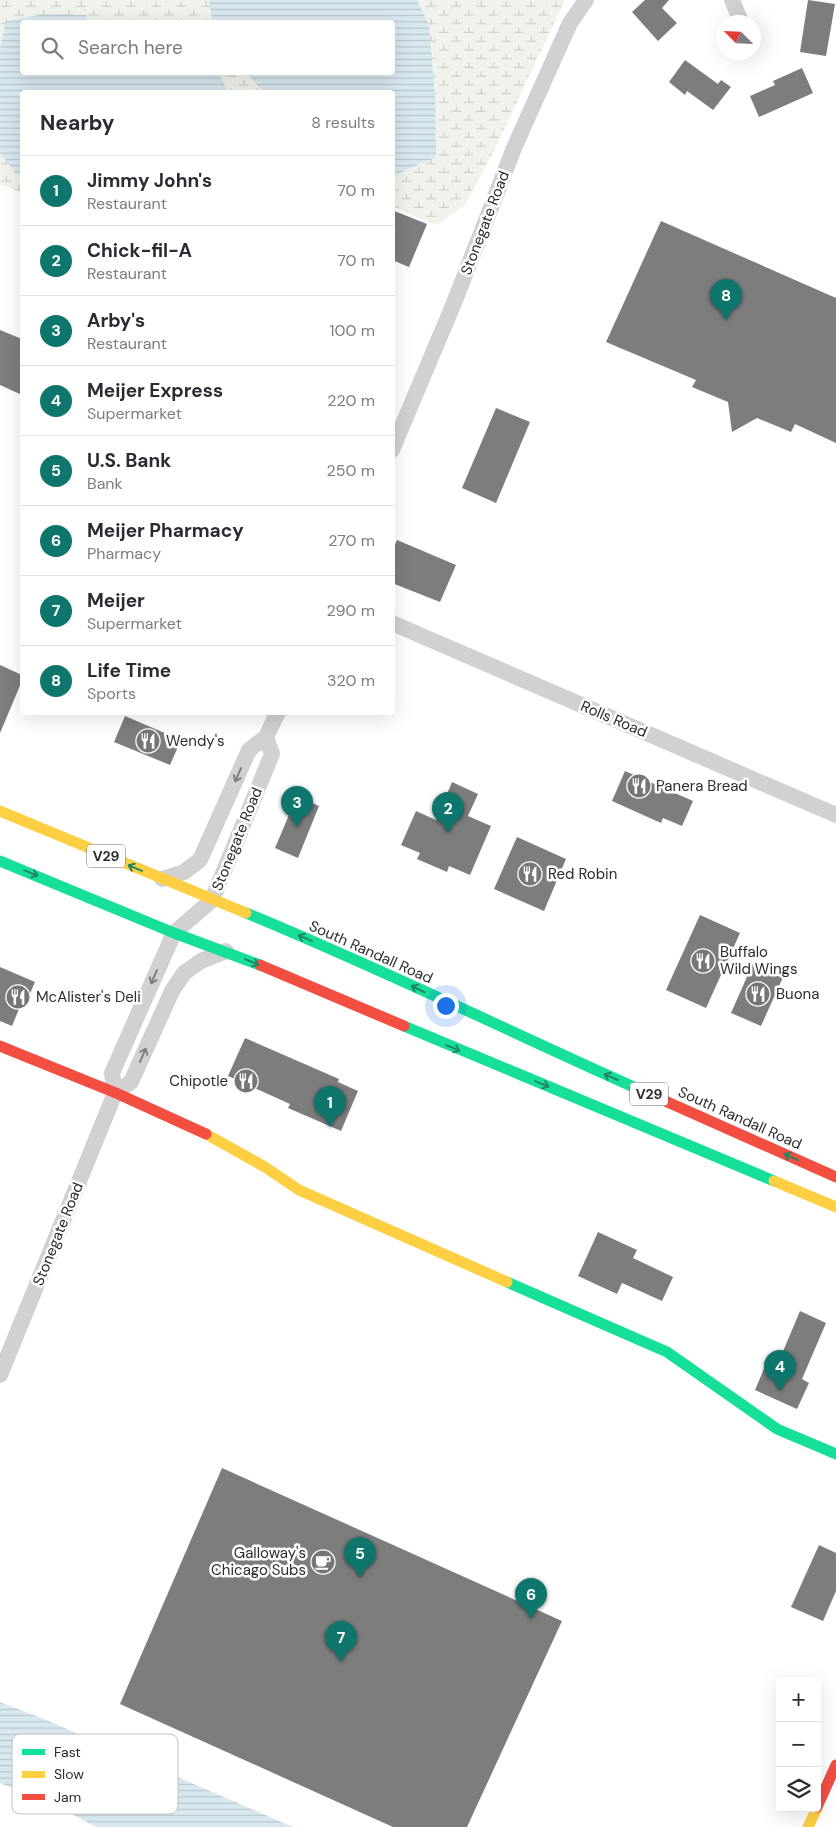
<!DOCTYPE html>
<html lang="en">
<head>
<meta charset="utf-8">
<style>
  :root { --surface:#fff; --page:#f2f2f3; --text:#2b2b33; --muted:#7c7c81; --line:#e1e1e2; --accent:#0f766e }
  body { margin:0; font-family:"DM Sans",sans-serif; background:var(--page); color:var(--text) }
  .controls { position:absolute; right:15px; bottom:15px; display:grid; overflow:hidden; border-radius:5px; box-shadow:0 5px 20px #0002 }
  .controls button { width:45px; height:45px; display:grid; place-items:center; padding:0; border:0; border-bottom:1px solid var(--line); background:var(--surface); color:var(--text); font:25px sans-serif }
  .compass { position:absolute; left:716px; top:15px; width:45px; height:45px; border-radius:50%; background:var(--surface); box-shadow:0 5px 20px #0002; rotate:294deg }
  .you { position:absolute; left:445px; top:1005px; width:18px; height:18px; margin:-12px; border:4px solid #fff; border-radius:50%; background:#1a73e8; box-shadow:0 0 0 8px #1a73e833 }
  .badge { display:grid; place-items:center; width:32px; height:32px; border-radius:50%; background:var(--accent); color:#fff; font-size:16px; font-weight:700 }
  .pin { position:absolute; translate:-50% -41px; filter:drop-shadow(0 1px 2px #0008) }
  .pin::after { content:''; position:absolute; top:26px; width:18px; height:15px; background:inherit; clip-path:polygon(0 0,100% 0,50% 100%) }
  .list { margin:0; padding:0; list-style:none }
  h2 { display:flex; justify-content:space-between; align-items:center; height:65px; margin:0; padding:0 20px; font-size:21px }
  h2 small { font-size:16px; font-weight:400; color:var(--muted) }
  .list li { display:grid; grid-template-columns:32px 1fr auto; gap:15px; align-items:center; box-sizing:border-box; height:70px; padding:0 20px; border-top:1px solid var(--line) }
  .list b { display:block; font-size:19px; white-space:nowrap }
  .list p { margin:0; font-size:16px; white-space:nowrap; color:var(--muted) }
  .list em { font-size:16px; font-style:normal; color:var(--muted) }
  .icon { flex:none; width:28px; height:28px; fill:none; stroke:currentColor; stroke-width:2; stroke-linecap:round; stroke-linejoin:round }
  .map { position:relative; flex:none; width:836px; height:1827px; overflow:hidden }
  .search { position:absolute; background:var(--surface); box-shadow:0 5px 20px #0002; left:20px; top:20px; width:375px; height:55px; display:flex; align-items:center; gap:12px; box-sizing:border-box; padding:0 18px; border-radius:5px; color:var(--muted); font-size:19px }
  .panel { position:absolute; background:var(--surface); box-shadow:0 5px 20px #0002; left:20px; top:90px; width:375px; height:625px; border-radius:5px }
  .map>svg:first-child { display:block }
  .wetland { fill:url(#wetland-marsh); fill-rule:evenodd }
  .water { fill:url(#water-rules) }
  .building { fill:#7d7d7d }
  .lines { fill:none; stroke-linecap:round; stroke-linejoin:round }
  .street { stroke:#d1d1d1; stroke-width:16 }
  .fast { stroke:#16e098; stroke-width:11 }
  .slow { stroke:#ffcf43; stroke-width:11 }
  .jam { stroke:#f24e42; stroke-width:11 }
  .oneway { stroke:#7e7e7e }
  .oneway2 { stroke:#218662 }
  .labels { text-anchor:middle; stroke-width:5; stroke-linejoin:round; paint-order:stroke }
  .shield { fill:#fff; stroke:#6b6b6b; stroke-width:1 }
  .shield-label { font-size:14px; font-weight:bold; fill:#2c2c2c }
  .street-label { font-size:15px; fill:#2c2c2c; stroke:#fff }
  .poi-label { font-size:15px; fill:#2c2c2c; stroke:#fff; text-anchor:start }
  .key { fill:#fff; stroke:#c0c0c0; stroke-width:1 }
  .key-label { font-size:14px; fill:#2c2c2c }
</style>
</head>
<body>
<div class="map">
<svg width="836" height="1827" viewBox="0 0 836 1827">
  <defs>
    <pattern id="wetland-marsh" width="20" height="14" patternUnits="userSpaceOnUse" patternTransform="scale(1.25)"><rect width="20" height="14" fill="#f0f3eb"/><path d="M1 5h8M5 5V1M11 12h8M15 12V8" fill="none" stroke="#ced0ca"/></pattern>
    <pattern id="water-rules" width="6" height="5" patternUnits="userSpaceOnUse" patternTransform="scale(1.25)"><rect width="6" height="5" fill="#d8e8ef"/><path d="M0 2.5h6" fill="none" stroke="#bac7cd"/></pattern>
  </defs>
  <rect width="100%" height="100%" fill="#fff"/>
  <!-- wetland -->
  <path class="wetland" d="M 0,0 L 565,0 L 491,157 L 464,206 L 436,225 L 393,207 L 392,92 L 22,92 L 22,193 L 0,184 ZM 22,22 L 392,22 L 392,72 L 22,72 Z"/>
  <!-- water -->
  <g class="water">
    <polygon points="209,0 417,0 429,25 435,99 436,157 393,176 392,92 264,92 246,73 392,72 392,22 212,22"/>
    <polygon points="45,14 86,15 90,22 22,22 22,72 234,73 220,76 228,92 22,92 22,180 0,153 0,49 6,21"/>
    <polygon points="0,1702 44,1719 293,1827 96,1827 60,1808 0,1783"/>
  </g>
  <!-- building -->
  <g class="building">
    <polygon points="645,0 669,0 662,8 677,23 658,41 632,12"/>
    <polygon points="808,0 835,4 826,56 800,52"/>
    <polygon points="685,60 718,84 721,80 731,87 713,110 687,91 685,95 669,82"/>
    <polygon points="802,68 813,93 759,117 750,96 775,85 773,81"/>
    <polygon points="392,210 427,224 409,267 392,260"/>
    <polygon points="661,221 836,298 836,443 795,424 791,432 757,418 732,432 728,402 692,387 696,380 606,342"/>
    <polygon points="0,330 22,339 22,395 0,385"/>
    <polygon points="496,408 530,422 496,503 462,488"/>
    <polygon points="397,540 456,565 440,602 392,583 392,551"/>
    <polygon points="0,665 22,675 22,681 0,733"/>
    <polygon points="125,716 181,740 170,765 114,742"/>
    <polygon points="625,771 693,801 682,826 663,818 661,823 612,801"/>
    <polygon points="452,782 478,794 468,816 491,826 470,875 449,866 447,872 417,859 420,853 401,845 416,811 436,820"/>
    <polygon points="297,796 319,806 298,858 275,848"/>
    <polygon points="517,837 566,859 544,911 494,889"/>
    <polygon points="700,915 740,933 706,1008 666,990"/>
    <polygon points="754,961 784,975 761,1026 731,1013"/>
    <polygon points="0,967 35,982 25,1005 21,1004 12,1026 0,1021"/>
    <polygon points="245,1038 339,1079 338,1082 358,1091 341,1131 288,1108 290,1104 228,1076"/>
    <polygon points="598,1232 637,1250 633,1258 673,1277 662,1301 622,1283 617,1294 578,1276"/>
    <polygon points="800,1311 826,1323 802,1379 809,1383 797,1409 755,1390 766,1364 776,1368"/>
    <polygon points="222,1468 562,1621 467,1827 393,1827 120,1704"/>
    <polygon points="819,1545 836,1553 836,1591 823,1621 791,1607"/>
  </g>
  <g class="lines">
    <!-- street -->
    <g class="street">
      <polyline points="732,0 741,22"/>
      <polyline points="392,450 454,303 514,148 570,23 586,0"/>
      <polyline points="392,623 836,815"/>
      <polyline points="162,879 184,872 200,860 249,750 266,737 278,712"/>
      <polyline points="115,1093 131,1082 172,991 184,973 201,961 226,951"/>
      <polyline points="0,1375 115,1093 112,1073 174,933 212,900 272,754 266,737"/>
    </g>
    <!-- fast -->
    <g class="fast">
      <polyline points="0,861 174,933 260,965"/>
      <path d="M 246,913 C 378,967 506,1030 636,1088"/>
      <polyline points="404,1026 774,1181"/>
      <polyline points="507,1282 667,1352 777,1429 836,1454"/>
    </g>
    <!-- slow -->
    <g class="slow">
      <polyline points="0,811 246,913"/>
      <polyline points="206,1134 265,1167 299,1190 507,1282"/>
      <polyline points="774,1181 836,1207"/>
      <polyline points="808,1827 817,1808"/>
    </g>
    <!-- jam -->
    <g class="jam">
      <polyline points="260,965 404,1026"/>
      <polyline points="0,1046 116,1093 206,1134"/>
      <polyline points="636,1088 836,1177"/>
      <polyline points="817,1807 836,1765"/>
    </g>
  </g>
  <!-- one-way arrows -->
  <defs><path id="oneway-shaft" d="M-6 0H5M1.5-3L5.5 0L1.5 3" fill="none" stroke-width="1.6" stroke-linecap="round" stroke-linejoin="round" transform="scale(1.25)"/></defs>
  <g class="oneway">
    <use href="#oneway-shaft" transform="translate(238 775) rotate(114)"/>
    <use href="#oneway-shaft" transform="translate(154 977) rotate(114)"/>
    <use href="#oneway-shaft" transform="translate(143 1055) rotate(-66)"/>
  </g>
  <g class="oneway2">
    <use href="#oneway-shaft" transform="translate(135 868) rotate(-157)"/>
    <use href="#oneway-shaft" transform="translate(31 873) rotate(22)"/>
    <use href="#oneway-shaft" transform="translate(305 938) rotate(-158)"/>
    <use href="#oneway-shaft" transform="translate(252 962) rotate(23)"/>
    <use href="#oneway-shaft" transform="translate(418 989) rotate(-154)"/>
    <use href="#oneway-shaft" transform="translate(453 1048) rotate(23)"/>
    <use href="#oneway-shaft" transform="translate(611 1077) rotate(-156)"/>
    <use href="#oneway-shaft" transform="translate(542 1084) rotate(22)"/>
    <use href="#oneway-shaft" transform="translate(791 1157) rotate(-156)"/>
  </g>
  <!-- icons -->
  <defs>
    <symbol id="restaurant-disc" viewBox="-11 -11 22 22"><circle r="9.5" fill="#767676" stroke="#fff"/><path d="M-5-6h1v4h1v-4h1v4h1v-4h1v5L-1.5 .5V6h-2V.5L-5-1ZM5-6V6H3V1.5H1.5Q1.5-4 5-6Z" fill="#fff"/></symbol>
    <symbol id="cafe-disc" viewBox="-11 -11 22 22"><circle r="9.5" fill="#767676" stroke="#fff"/><path d="M-5.5-4.5H6V0H3Q3 3.5 0 3.5H-2.5Q-5.5 3.5-5.5 0ZM3-3.2v2h1.7v-2ZM-6 4.5H4V6H-6Z" fill="#fff"/></symbol>
  </defs>
  <g fill-rule="evenodd">
    <use href="#restaurant-disc" x="134" y="727" width="28" height="28"/>
    <use href="#restaurant-disc" x="625" y="772" width="28" height="28"/>
    <use href="#restaurant-disc" x="516" y="860" width="28" height="28"/>
    <use href="#restaurant-disc" x="689" y="947" width="28" height="28"/>
    <use href="#restaurant-disc" x="744" y="980" width="28" height="28"/>
    <use href="#restaurant-disc" x="4" y="983" width="28" height="28"/>
    <use href="#restaurant-disc" x="232" y="1067" width="28" height="28"/>
    <use href="#cafe-disc" x="309" y="1548" width="28" height="28"/>
  </g>
  <g class="labels">
    <!-- shield labels -->
    <g class="shield">
      <rect x="87" y="844.5" width="38" height="23" rx="4"/>
      <rect x="630" y="1082.5" width="38" height="23" rx="4"/>
    </g>
    <g class="shield-label">
      <text x="106" y="861">V29</text>
      <text x="649" y="1099">V29</text>
    </g>
    <!-- street labels -->
    <g class="street-label">
      <text transform="translate(485 223) rotate(-69)" y="5">Stonegate Road</text>
      <text transform="translate(614 719) rotate(23)" y="5">Rolls Road</text>
      <text transform="translate(237 839) rotate(-68)" y="5">Stonegate Road</text>
      <text transform="translate(371 952) rotate(24)" y="5">South Randall Road</text>
      <text transform="translate(740 1118) rotate(24)" y="5">South Randall Road</text>
      <text transform="translate(58 1234) rotate(-68)" y="5">Stonegate Road</text>
    </g>
    <!-- poi labels -->
    <g class="poi-label">
      <text x="166" y="746">Wendy's</text>
      <text x="656" y="791">Panera Bread</text>
      <text x="548" y="879">Red Robin</text>
      <text x="720" y="957">Buffalo<tspan x="720" dy="17">Wild Wings</tspan></text>
      <text x="776" y="999">Buona</text>
      <text x="36" y="1002">McAlister's Deli</text>
      <text x="228" y="1086" text-anchor="end">Chipotle</text>
      <text x="306" y="1558" text-anchor="end">Galloway's<tspan x="306" dy="17">Chicago Subs</tspan></text>
    </g>
  </g>
  <!-- legend -->
  <rect x="12" y="1734" width="166" height="80" rx="8" class="key"/>
  <rect x="22" y="1749" width="23" height="6" fill="#16e098"/>
  <rect x="22" y="1771" width="23" height="7" fill="#ffcf43"/>
  <rect x="22" y="1794" width="23" height="6" fill="#f24e42"/>
  <g class="key-label">
    <text x="54" y="1757">Fast</text>
    <text x="54" y="1779">Slow</text>
    <text x="54" y="1802">Jam</text>
  </g>
</svg>
<div class="controls">
<button>+</button>
<button>−</button>
<button><svg class="icon" aria-label="layers" viewBox="0 0 24 24"><path d="M12 4l9 5-9 5-9-5zM3 14l9 5 9-5"/></svg></button>
</div>
<svg class="compass" viewBox="-18 -18 36 36"><path d="M0-13l5 13h-10z" fill="#e53935"/><path d="M0 13l5-13h-10z" fill="#7c7c81"/></svg>
<div class="you"></div>
<div class="pin badge" style="left:330px;top:1127px">1</div>
<div class="pin badge" style="left:448px;top:833px">2</div>
<div class="pin badge" style="left:297px;top:827px">3</div>
<div class="pin badge" style="left:780px;top:1391px">4</div>
<div class="pin badge" style="left:360px;top:1578px">5</div>
<div class="pin badge" style="left:531px;top:1619px">6</div>
<div class="pin badge" style="left:341px;top:1662px">7</div>
<div class="pin badge" style="left:726px;top:320px">8</div>
<div class="search"><svg class="icon" aria-label="search" viewBox="0 0 24 24"><circle cx="10" cy="10" r="6"/><path d="M15 15l6 6"/></svg>Search here</div>
<section class="panel">
<h2>Nearby<small>8 results</small></h2>
<ul class="list">
<li><span class="badge">1</span><div><b>Jimmy John's</b><p>Restaurant</p></div><em>70 m</em></li>
<li><span class="badge">2</span><div><b>Chick-fil-A</b><p>Restaurant</p></div><em>70 m</em></li>
<li><span class="badge">3</span><div><b>Arby's</b><p>Restaurant</p></div><em>100 m</em></li>
<li><span class="badge">4</span><div><b>Meijer Express</b><p>Supermarket</p></div><em>220 m</em></li>
<li><span class="badge">5</span><div><b>U.S. Bank</b><p>Bank</p></div><em>250 m</em></li>
<li><span class="badge">6</span><div><b>Meijer Pharmacy</b><p>Pharmacy</p></div><em>270 m</em></li>
<li><span class="badge">7</span><div><b>Meijer</b><p>Supermarket</p></div><em>290 m</em></li>
<li><span class="badge">8</span><div><b>Life Time</b><p>Sports</p></div><em>320 m</em></li>
</ul>
</section>
</div>
</body>
</html>
